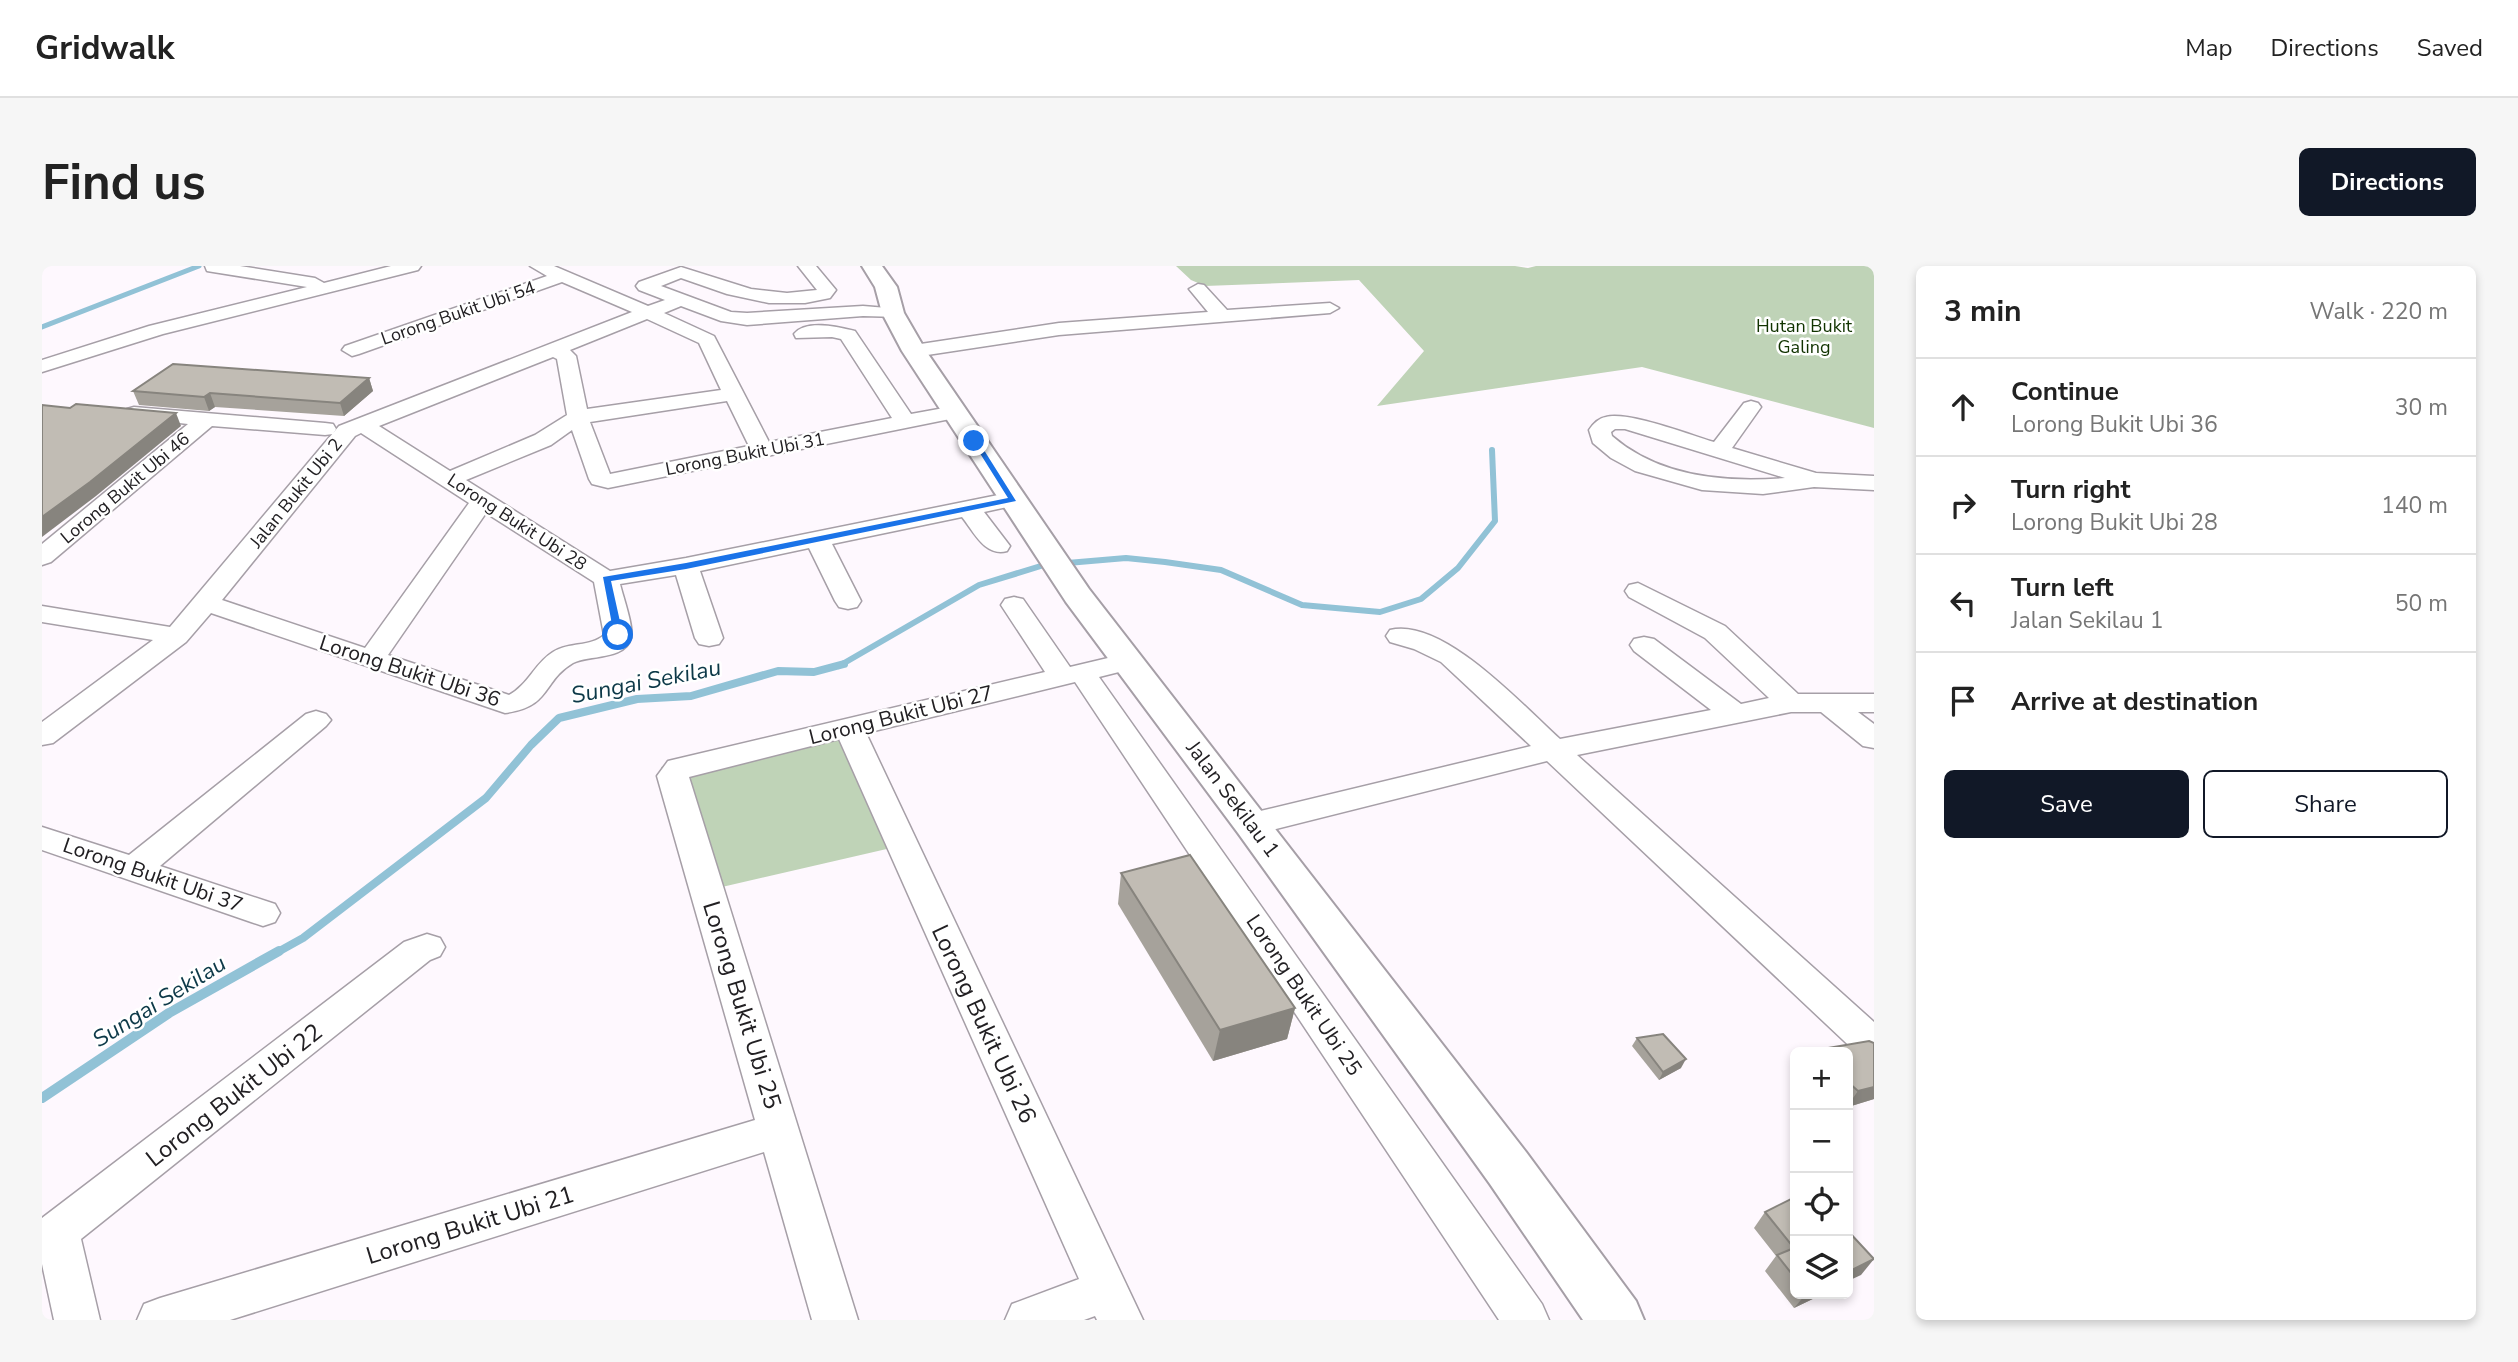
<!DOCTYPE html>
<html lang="en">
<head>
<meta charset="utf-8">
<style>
  :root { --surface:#fff; --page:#f6f6f6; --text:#222; --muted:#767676; --line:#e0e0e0; --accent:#111827 }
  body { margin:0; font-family:"Nunito Sans",sans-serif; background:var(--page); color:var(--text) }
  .controls { position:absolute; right:21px; bottom:21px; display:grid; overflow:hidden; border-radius:10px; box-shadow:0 4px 10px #0003 }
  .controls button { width:63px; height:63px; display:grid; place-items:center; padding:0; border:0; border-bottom:2px solid var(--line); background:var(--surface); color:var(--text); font:35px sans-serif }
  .stop { position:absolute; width:21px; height:21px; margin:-16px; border:5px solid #1a73e8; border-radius:50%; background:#fff }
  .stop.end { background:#1a73e8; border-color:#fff; box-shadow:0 2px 7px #0008 }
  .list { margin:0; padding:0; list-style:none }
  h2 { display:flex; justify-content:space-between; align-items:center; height:91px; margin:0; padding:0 28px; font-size:30px }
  h2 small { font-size:23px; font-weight:400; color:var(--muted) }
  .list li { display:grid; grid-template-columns:46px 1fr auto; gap:21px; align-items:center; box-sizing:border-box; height:98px; padding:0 28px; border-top:2px solid var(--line) }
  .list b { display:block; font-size:26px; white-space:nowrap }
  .list p { margin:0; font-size:23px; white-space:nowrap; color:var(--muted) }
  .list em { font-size:23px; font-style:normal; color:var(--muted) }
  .actions { display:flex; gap:14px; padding:21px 28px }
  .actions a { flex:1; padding:16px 0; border:2px solid var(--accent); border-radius:10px; text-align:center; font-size:24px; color:var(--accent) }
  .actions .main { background:var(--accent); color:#fff }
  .icon { flex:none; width:38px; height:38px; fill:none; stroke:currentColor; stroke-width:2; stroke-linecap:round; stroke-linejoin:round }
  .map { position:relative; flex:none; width:1832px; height:1054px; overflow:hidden; border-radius:10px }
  header { display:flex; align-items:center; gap:42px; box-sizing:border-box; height:98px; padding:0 35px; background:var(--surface); border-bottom:2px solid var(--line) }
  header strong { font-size:33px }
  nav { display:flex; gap:38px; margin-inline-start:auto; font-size:24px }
  .intro { display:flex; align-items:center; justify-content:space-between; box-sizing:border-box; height:168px; padding:0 42px }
  h1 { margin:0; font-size:49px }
  .button { padding:18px 32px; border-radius:10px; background:var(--accent); color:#fff; font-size:24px; font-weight:700 }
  main { display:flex; gap:42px; padding:0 42px }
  aside { flex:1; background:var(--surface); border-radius:10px; box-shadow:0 4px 10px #0003 }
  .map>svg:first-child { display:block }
  .green { fill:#bfd3b7 }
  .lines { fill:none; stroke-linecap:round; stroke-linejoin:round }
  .stream-far3 { stroke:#91c2d6; stroke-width:5 }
  .stream-far2 { stroke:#91c2d6; stroke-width:6 }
  .stream-far1 { stroke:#91c2d6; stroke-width:8 }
  .stream { stroke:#91c2d6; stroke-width:10 }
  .minor-casing { stroke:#a69fa7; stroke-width:3 }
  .tertiary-casing { stroke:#a69fa7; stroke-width:4 }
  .minor { fill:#fff; fill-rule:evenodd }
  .tertiary { fill:#fff; fill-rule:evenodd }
  .wall { fill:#a6a29b }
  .shaded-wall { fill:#87847e }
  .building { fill:#c1bcb4; stroke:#87847e; stroke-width:2 }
  .route { fill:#1a73e8 }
  .labels { text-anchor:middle; stroke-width:5; stroke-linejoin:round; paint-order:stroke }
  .far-street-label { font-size:18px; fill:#222023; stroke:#fff }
  .far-park-label { font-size:18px; fill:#130; stroke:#fff }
  .street-label { font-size:21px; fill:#222023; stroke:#fff }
  .water-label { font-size:23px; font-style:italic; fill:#0d3948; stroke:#fff }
  .near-street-label { font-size:24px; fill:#222023; stroke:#fff }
</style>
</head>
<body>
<header>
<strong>Gridwalk</strong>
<nav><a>Map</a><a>Directions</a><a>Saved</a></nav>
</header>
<div class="intro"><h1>Find us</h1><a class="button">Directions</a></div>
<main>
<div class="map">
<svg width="1832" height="1054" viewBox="0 0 1832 1054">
  <rect width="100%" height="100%" fill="#fef8fe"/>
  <!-- green -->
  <g class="green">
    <polygon points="1134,0 1473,0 1486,2 1494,0 1832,0 1832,162 1600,101 1335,140 1382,85 1317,14 1163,20 1149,14"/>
    <polygon points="794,458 849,582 654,627 619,501"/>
  </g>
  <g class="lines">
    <!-- stream-far3 -->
    <polyline class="stream-far3" points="0,61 157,0"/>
    <!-- stream-far2 -->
    <polyline class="stream-far2" points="797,400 937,319 1002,299 1084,292 1123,296 1179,304 1260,339 1338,346 1379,333 1416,302 1453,255 1450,184"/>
    <!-- stream-far1 -->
    <polyline class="stream-far1" points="234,687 261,672 444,532 489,479 517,452 595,433 649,430 736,405 772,406 802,398"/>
    <!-- stream -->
    <polyline class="stream" points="0,832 127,747 237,685"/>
    <defs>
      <g id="minor">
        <polygon points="163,0 198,0 273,12 282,17 349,0 379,0 376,4 121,68 0,106 0,94 107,60 265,21 171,6 165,5"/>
        <path d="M 488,0 L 512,0 L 606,40 L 623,34 L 597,24 L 594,20 L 597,16 L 639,1 L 709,23 L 745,27 L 775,24 L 756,0 L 774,0 L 794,24 L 788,32 L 763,37 L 727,37 L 685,28 L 639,12 L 619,20 L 689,46 L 705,47 L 821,40 L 857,43 L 860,47 L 857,51 L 821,50 L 705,59 L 679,55 L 639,40 L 622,47 L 672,70 L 727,176 L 850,152 L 799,73 L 790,71 L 754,72 L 752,68 C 764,53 796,61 813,65 L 869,148 L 913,140 L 920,142 L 924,146 L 920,150 L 913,152 L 566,222 L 550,218 L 547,213 L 530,164 L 509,179 L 424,214 L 568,305 L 644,292 L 971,226 L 979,228 L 983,233 L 979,238 L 942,246 L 968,280 L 965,285 C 943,291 932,266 920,251 L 790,278 L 819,335 L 815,341 L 806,343 L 797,341 L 793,335 L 767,282 L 658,305 L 681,372 L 677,378 L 667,380 L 657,378 L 653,372 L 634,309 L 578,318 C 581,331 592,361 589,372 C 584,394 546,389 531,397 C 500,415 510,441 463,447 L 169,347 L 144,376 L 11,477 L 0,479 L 0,456 L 111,374 L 0,356 L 0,340 L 128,361 L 297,160 L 590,46 L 520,16 L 317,88 L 310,90 L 300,84 L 303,80 L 505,10 ZM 605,53 L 657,77 L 679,124 L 545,143 L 534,90 L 528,84 ZM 511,91 L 515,93 L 525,149 L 493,169 L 408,205 L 337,160 ZM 685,135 L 707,180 L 568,208 L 548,156 ZM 319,167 L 427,237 L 323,382 L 180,334 L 313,170 ZM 444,247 L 552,316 L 562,369 C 549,381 526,376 511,386 C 493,397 486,419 467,429 L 346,389 Z"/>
        <polygon points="1156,18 1162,19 1185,44 1288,37 1297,42 1288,47 1017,69 872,91 862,85 872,79 1017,57 1166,46 1147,23"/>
        <path d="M 1709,135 L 1716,137 L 1719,141 L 1690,182 L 1774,207 L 1832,210 L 1832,224 L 1772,221 L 1721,228 L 1660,224 L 1593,205 L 1569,192 L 1551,177 L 1547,164 C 1551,158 1557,152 1564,151 C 1586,145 1648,169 1672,176 L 1702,137 ZM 1573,163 L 1583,163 L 1743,212 C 1683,217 1617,211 1570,170 L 1569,166 Z"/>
        <polygon points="92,141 283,157 291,158 294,163 291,168 283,169 170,160 9,296 0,299 0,278 146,158 85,151 81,147 85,143"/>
        <path d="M 1596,317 L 1683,360 L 1756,428 L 1832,428 L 1832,446 L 1816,446 L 1832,458 L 1832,482 L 1821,480 L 1779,446 L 1749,446 L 1535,489 L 1832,756 L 1832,794 L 1818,790 L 1505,495 L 1210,569 L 1199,566 L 1194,558 L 1199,550 L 1210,547 L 1489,480 L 1399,396 L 1372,383 L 1348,376 L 1344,370 L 1348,364 C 1401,351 1481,440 1518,473 L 1669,444 L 1592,385 L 1588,379 L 1592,373 L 1602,371 L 1612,373 L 1699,438 L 1727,432 L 1663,372 L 1587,331 L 1583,325 L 1587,319 Z"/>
        <polygon points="972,331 981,333 1028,401 1087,387 1097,389 1101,395 1097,401 1057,411 1500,1038 1507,1054 1457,1054 1033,416 824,467 1101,1054 1055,1054 1053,1050 1042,1054 963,1054 970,1038 1037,1013 797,473 647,511 816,1054 770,1054 722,886 188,1054 95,1054 102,1038 118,1032 713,854 615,510 626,495 1003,406 959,339 963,333"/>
        <polygon points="274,445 284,448 289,454 284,460 118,600 233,638 238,647 233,656 221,660 209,656 0,584 0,561 87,589 264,448"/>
        <polygon points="385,668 398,672 403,681 398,690 388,694 39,973 58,1054 12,1054 0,998 0,952 362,676"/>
      </g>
      <polygon id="tertiary" points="820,0 840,0 855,21 862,47 884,85 1047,323 1484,886 1594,1035 1602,1054 1541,1054 1448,918 1196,567 1024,336 860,85 840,47 833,21"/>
    </defs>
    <!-- minor casing -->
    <use href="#minor" class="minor-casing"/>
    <!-- tertiary casing -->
    <use href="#tertiary" class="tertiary-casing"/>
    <!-- minor -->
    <use href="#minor" class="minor"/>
    <!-- tertiary -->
    <use href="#tertiary" class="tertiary"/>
  </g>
  <!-- wall -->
  <g class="wall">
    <polygon points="327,112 331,125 302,150 173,141 167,145 97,139 91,125"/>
    <polygon points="1079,607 1253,742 1245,773 1171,795 1076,638"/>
    <polygon points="1595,772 1639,802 1617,814 1590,780"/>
    <polygon points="1832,777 1832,833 1806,841 1806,786 1773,786 1774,784"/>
    <polygon points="1753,931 1753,1028 1781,1028 1752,1042 1723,1005 1734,990 1712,962 1723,946"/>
  </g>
  <!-- shaded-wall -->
  <g class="shaded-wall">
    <polygon points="327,112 331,125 302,150 298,137"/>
    <polygon points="168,127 173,141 167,145 162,131"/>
    <polygon points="134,147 139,160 54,230 0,271 0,251"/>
    <polygon points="1253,742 1245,773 1171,795 1178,764"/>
    <polygon points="1644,793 1639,802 1617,814 1621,806"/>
    <polygon points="1832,821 1832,833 1806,841 1806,839 1816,825"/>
    <polygon points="1832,993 1819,1009 1806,1015 1806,1006"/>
    <polygon points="1764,1028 1781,1028 1752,1042"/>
  </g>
  <!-- building -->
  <g class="building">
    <polygon points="131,98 327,112 298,137 168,127 162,131 91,125"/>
    <polygon points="34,138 134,147 48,216 0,251 0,139 28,142"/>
    <polygon points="1148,589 1253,742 1178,764 1079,607"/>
    <polygon points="1621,768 1644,793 1621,806 1595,772"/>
    <polygon points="1827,775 1832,777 1832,821 1816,825 1806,816 1806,786 1777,786 1774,784"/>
    <polygon points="1753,931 1753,1012 1735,989 1752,982 1723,946"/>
    <polygon points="1806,965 1832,993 1806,1006"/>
  </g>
  <!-- route -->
  <polygon class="route" points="929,173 935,173 974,235 644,303 569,315 581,369 576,371 572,369 561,311 644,297 966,232"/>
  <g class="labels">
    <!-- far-street labels -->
    <g class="far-street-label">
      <text transform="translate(416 47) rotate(-19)" y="6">Lorong Bukit Ubi 54</text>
      <text transform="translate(703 188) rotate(-11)" y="6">Lorong Bukit Ubi 31</text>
      <text transform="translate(83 222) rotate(-40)" y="6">Lorong Bukit Ubi 46</text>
      <text transform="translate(254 227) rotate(-51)" y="6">Jalan Bukit Ubi 2</text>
      <text transform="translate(475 256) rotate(33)" y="6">Lorong Bukit Ubi 28</text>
    </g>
    <!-- far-park labels -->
    <g class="far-park-label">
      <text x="1762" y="66">Hutan Bukit<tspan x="1762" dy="21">Galing</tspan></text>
    </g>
    <!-- street labels -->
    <g class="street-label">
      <text transform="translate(368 405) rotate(18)" y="7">Lorong Bukit Ubi 36</text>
      <text transform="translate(859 449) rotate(-14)" y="7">Lorong Bukit Ubi 27</text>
      <text transform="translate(1191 533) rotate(53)" y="7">Jalan Sekilau 1</text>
      <text transform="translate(111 609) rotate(19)" y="7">Lorong Bukit Ubi 37</text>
      <text transform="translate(1262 729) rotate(56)" y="7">Lorong Bukit Ubi 25</text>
    </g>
    <!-- water labels -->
    <g class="water-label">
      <text transform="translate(604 415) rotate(-11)" y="8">Sungai Sekilau</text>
      <text transform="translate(117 735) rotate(-32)" y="8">Sungai Sekilau</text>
    </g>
    <!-- near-street labels -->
    <g class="near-street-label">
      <text transform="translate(700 739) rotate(73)" y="8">Lorong Bukit Ubi 25</text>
      <text transform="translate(942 758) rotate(65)" y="8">Lorong Bukit Ubi 26</text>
      <text transform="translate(192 829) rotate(-38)" y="8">Lorong Bukit Ubi 22</text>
      <text transform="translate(428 959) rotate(-17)" y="8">Lorong Bukit Ubi 21</text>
    </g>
  </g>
</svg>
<div class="controls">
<button>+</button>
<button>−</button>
<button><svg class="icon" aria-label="locate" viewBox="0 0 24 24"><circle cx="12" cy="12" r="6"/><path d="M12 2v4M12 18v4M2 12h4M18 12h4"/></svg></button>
<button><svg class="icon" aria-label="layers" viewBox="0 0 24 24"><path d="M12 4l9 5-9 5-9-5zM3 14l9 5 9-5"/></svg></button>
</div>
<div class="stop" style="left:576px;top:369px"></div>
<div class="stop end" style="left:932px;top:175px"></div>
</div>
<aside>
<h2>3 min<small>Walk · 220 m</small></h2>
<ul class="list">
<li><svg class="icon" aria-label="ahead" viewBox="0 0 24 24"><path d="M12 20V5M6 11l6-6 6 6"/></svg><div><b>Continue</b><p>Lorong Bukit Ubi 36</p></div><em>30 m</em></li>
<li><svg class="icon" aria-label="right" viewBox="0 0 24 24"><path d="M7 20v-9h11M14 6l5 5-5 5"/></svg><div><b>Turn right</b><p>Lorong Bukit Ubi 28</p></div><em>140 m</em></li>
<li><svg class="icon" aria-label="left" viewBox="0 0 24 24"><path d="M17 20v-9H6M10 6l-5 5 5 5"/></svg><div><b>Turn left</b><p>Jalan Sekilau 1</p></div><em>50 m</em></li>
<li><svg class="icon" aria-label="arrive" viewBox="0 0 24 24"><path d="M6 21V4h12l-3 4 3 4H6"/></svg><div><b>Arrive at destination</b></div></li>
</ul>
<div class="actions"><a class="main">Save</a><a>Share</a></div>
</aside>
</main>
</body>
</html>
